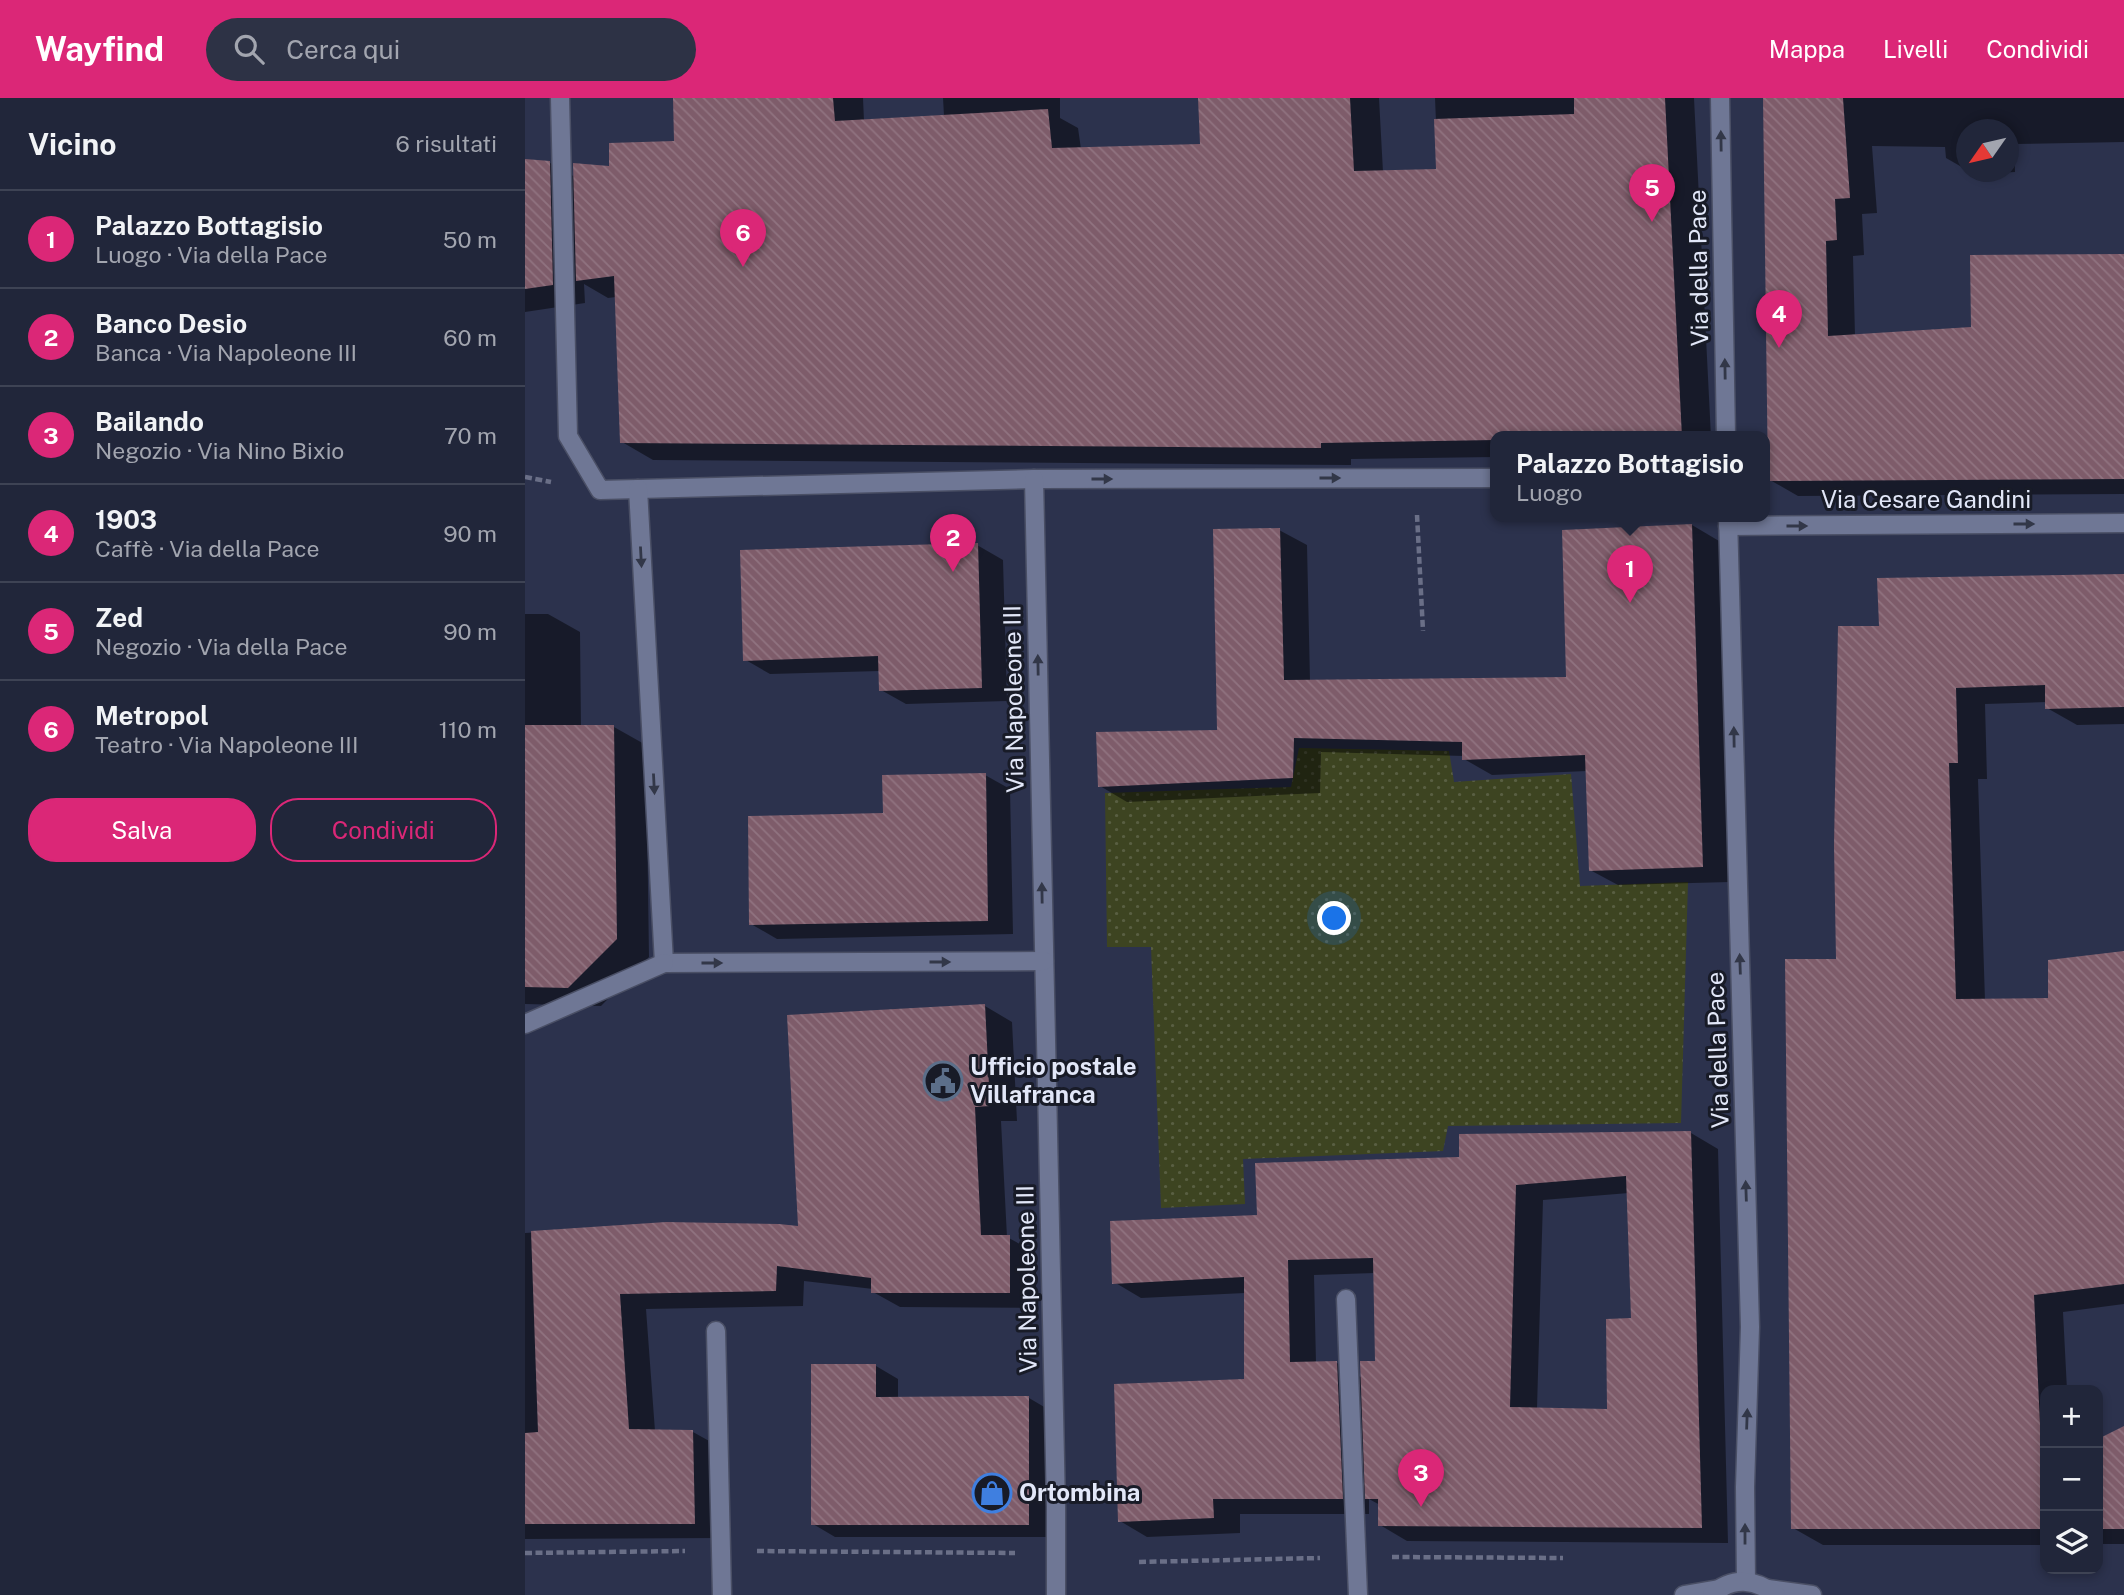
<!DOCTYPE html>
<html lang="it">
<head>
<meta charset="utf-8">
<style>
  :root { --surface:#21263a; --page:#2d3245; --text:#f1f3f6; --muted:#a2a5af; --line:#3e4354; --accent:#db2777 }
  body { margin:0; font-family:"Public Sans",sans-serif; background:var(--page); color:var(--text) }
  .controls { position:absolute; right:21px; bottom:21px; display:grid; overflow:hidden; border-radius:14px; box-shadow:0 4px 10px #0003 }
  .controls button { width:63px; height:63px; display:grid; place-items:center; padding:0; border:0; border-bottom:2px solid var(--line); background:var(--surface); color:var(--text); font:35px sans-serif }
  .compass { position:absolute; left:1431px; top:21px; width:63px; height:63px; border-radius:50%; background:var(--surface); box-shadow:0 4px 10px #0003; rotate:236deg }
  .you { position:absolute; left:810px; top:821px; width:24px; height:24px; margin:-18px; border:5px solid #fff; border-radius:50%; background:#1a73e8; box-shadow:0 0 0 10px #1a73e833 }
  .badge { display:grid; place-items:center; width:46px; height:46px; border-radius:50%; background:var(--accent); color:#fff; font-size:23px; font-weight:700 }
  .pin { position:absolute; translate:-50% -58px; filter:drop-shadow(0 2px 4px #0008) }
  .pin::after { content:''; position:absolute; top:37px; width:24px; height:21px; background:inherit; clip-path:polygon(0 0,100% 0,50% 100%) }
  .popup { position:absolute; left:965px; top:333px; width:280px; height:91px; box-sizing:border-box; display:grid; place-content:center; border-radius:14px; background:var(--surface); filter:drop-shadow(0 2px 5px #0005); font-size:23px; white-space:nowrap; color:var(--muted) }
  .popup b { font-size:26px; color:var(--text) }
  .popup::after { content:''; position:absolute; left:50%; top:100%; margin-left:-14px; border:14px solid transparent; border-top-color:var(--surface) }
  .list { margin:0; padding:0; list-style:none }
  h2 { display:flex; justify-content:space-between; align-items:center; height:91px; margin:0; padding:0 28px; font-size:30px }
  h2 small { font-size:23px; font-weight:400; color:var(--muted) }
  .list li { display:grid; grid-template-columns:46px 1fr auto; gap:21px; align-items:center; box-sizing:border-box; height:98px; padding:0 28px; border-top:2px solid var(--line) }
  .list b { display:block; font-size:26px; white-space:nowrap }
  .list p { margin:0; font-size:23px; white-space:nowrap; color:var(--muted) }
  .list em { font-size:23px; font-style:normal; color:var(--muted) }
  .actions { display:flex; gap:14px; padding:21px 28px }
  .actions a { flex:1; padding:16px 0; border:2px solid var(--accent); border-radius:28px; text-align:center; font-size:24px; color:var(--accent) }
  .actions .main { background:var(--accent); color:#fff }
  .icon { flex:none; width:38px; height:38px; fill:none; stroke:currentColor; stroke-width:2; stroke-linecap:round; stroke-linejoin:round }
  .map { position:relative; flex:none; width:1599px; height:1497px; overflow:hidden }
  header { display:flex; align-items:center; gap:42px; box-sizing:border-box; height:98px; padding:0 35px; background:var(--accent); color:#fff }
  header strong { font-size:33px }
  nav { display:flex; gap:38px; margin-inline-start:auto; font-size:24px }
  .search { width:490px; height:63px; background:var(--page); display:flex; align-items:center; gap:18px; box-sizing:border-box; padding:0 24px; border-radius:38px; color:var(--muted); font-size:26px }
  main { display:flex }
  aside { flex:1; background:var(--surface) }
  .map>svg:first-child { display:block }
  .grass { fill:url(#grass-dots) }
  .shadow { fill:#0007; fill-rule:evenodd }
  .building { fill:url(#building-back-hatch); fill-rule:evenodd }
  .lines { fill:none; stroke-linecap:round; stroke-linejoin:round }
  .service-casing { stroke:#4a4f65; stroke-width:21 }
  .minor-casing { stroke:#4a4f65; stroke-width:21 }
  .tertiary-casing { stroke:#4a4f65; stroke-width:21 }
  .path { stroke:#6a6f87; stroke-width:4.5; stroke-dasharray:7 3.5; stroke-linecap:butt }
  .service { stroke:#6f7795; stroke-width:18 }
  .minor { stroke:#6f7795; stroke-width:18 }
  .tertiary { stroke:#6f7795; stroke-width:18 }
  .oneway { fill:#323748 }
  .labels { text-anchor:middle; stroke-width:6; stroke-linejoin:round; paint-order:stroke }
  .street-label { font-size:24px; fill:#e2e7f8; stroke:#181b27 }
  .poi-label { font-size:24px; font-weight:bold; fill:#e2e7f8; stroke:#181b27; text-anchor:start }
</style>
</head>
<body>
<header>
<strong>Wayfind</strong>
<div class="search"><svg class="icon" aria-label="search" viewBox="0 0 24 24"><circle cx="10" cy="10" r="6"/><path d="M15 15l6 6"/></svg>Cerca qui</div>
<nav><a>Mappa</a><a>Livelli</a><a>Condividi</a></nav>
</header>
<main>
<aside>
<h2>Vicino<small>6 risultati</small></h2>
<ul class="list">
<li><span class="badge">1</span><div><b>Palazzo Bottagisio</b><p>Luogo · Via della Pace</p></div><em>50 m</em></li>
<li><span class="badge">2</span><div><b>Banco Desio</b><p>Banca · Via Napoleone III</p></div><em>60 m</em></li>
<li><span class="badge">3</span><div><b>Bailando</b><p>Negozio · Via Nino Bixio</p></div><em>70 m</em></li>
<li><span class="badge">4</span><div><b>1903</b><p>Caffè · Via della Pace</p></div><em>90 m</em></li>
<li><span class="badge">5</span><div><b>Zed</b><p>Negozio · Via della Pace</p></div><em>90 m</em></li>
<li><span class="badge">6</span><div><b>Metropol</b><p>Teatro · Via Napoleone III</p></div><em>110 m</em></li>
</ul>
<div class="actions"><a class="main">Salva</a><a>Condividi</a></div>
</aside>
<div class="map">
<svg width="1599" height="1497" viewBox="0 0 1599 1497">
  <defs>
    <pattern id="grass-dots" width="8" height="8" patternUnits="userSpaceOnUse" patternTransform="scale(1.75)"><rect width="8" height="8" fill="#3d4421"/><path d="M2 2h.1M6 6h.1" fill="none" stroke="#595f42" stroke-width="1.8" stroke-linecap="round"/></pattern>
    <pattern id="building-back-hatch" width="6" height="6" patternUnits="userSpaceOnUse" patternTransform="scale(1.75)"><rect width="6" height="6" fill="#7e5c6a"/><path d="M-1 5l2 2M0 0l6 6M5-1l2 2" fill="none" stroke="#907380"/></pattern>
  </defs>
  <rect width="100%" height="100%" fill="#2c324d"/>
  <!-- grass -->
  <polygon class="grass" points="774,650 924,653 929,684 1046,676 1055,788 1163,784 1156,1025 923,1028 918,1053 718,1061 720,1106 636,1110 626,849 582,849 580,695 766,689"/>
  <!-- shadow -->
  <g class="shadow">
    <polygon points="150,0 338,0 339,23 419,18 418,0 535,0 535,20 553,30 556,51 676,48 674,0 854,0 858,74 913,73 910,0 1169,0 1186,339 970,339 970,359 826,361 826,367 128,362 97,344 91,199 83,200 59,186 60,205 0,214 0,63 25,65 50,79 86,70 151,44"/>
    <polygon points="1239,0 1599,0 1599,44 1489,46 1490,74 1449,76 1445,74 1484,74 1484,32 1442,32 1442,72 1421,60 1420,49 1347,48 1352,115 1337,116 1339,157 1328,158 1330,238 1447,230 1446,159 1599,157 1599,396 1273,398 1245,382"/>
    <polygon points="1167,427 1194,443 1205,784 1093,787 1065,772 1062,673 967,677 939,661 939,658 796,654 795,695 602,704 575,688 694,634 754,432 782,447 785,583 1043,581"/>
    <polygon points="452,447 478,462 482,603 381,606 356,592 355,573 245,576 219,561"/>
    <polygon points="1599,478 1599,626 1552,627 1522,610 1522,604 1460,606 1462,681 1453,681 1460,903 1525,901 1525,863 1599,854 1599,1206 1538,1214 1542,1292 1520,1292 1520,1447 1298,1447 1268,1430 1313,863 1356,530 1354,481"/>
    <polygon points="0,516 23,516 55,534 56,629 89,629 121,647 124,859 76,908 0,906"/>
    <polygon points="460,677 485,691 488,836 252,841 226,826 360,717"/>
    <polygon points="460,908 487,924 492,1023 476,1023 482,1139 511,1155 511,1210 375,1209 348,1194 348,1191 279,1183 278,1208 121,1211 130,1333 168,1334 195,1349 196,1440 0,1441 0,1135 141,1126 275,1130"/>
    <path d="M 1166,1035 L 1193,1051 L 1203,1445 L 882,1443 L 855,1427 L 855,1407 L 844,1401 L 844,1416 L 715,1416 L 715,1435 L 622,1439 L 595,1423 L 721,1283 L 720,1195 L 616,1200 L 589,1184 L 734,1119 L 936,1061 ZM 1104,1095 L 1108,1221 L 1084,1312 L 1012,1311 L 1018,1102 ZM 850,1175 L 852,1265 L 837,1280 L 812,1265 L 791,1265 L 789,1177 Z"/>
    <polygon points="351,1268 373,1281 373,1301 504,1300 526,1313 526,1439 310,1439 288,1426"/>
    <polygon points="1599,1330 1599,1446 1573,1446 1573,1343"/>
  </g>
  <!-- building -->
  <g class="building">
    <polygon points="148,0 308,0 310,23 523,11 527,50 675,46 673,0 825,0 829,73 911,71 909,21 1049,16 1049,0 1140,0 1157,339 970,339 970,342 796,345 796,350 95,345 89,178 51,183 48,65 84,68 84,45 149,43"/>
    <polygon points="1238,0 1318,0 1325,100 1310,101 1312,142 1301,143 1303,238 1446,229 1445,157 1599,156 1599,381 1243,383"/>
    <polygon points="0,61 25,63 28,187 0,191"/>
    <polygon points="1167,426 1178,769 1064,773 1060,657 937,662 937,644 769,640 768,680 573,689 571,634 692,632 688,431 755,430 759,582 1041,579 1037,432"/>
    <polygon points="453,445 457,590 354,593 353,558 218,563 215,452"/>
    <polygon points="1599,476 1599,609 1520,611 1520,587 1431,590 1433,665 1424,665 1431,901 1523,900 1523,862 1599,853 1599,1186 1509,1197 1516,1348 1520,1348 1520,1431 1266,1431 1260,861 1311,861 1309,748 1313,528 1354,528 1352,480"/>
    <polygon points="0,627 89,627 92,841 43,890 0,889"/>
    <polygon points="461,675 463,823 224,827 223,718 358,715 357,677"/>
    <polygon points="460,906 465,1008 450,1009 456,1137 485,1137 485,1195 346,1195 346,1180 252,1168 251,1193 95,1196 104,1331 168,1332 170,1426 0,1426 0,1335 13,1334 6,1133 141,1124 254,1126 273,1128 262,917"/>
    <path d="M 1166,1033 L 1177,1430 L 853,1428 L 853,1401 L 840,1401 L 835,1263 L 850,1263 L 848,1160 L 763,1162 L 765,1264 L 812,1263 L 818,1401 L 688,1401 L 689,1420 L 593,1424 L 589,1286 L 719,1281 L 719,1179 L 587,1186 L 585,1123 L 732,1117 L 730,1065 L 934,1059 L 934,1036 ZM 1101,1078 L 1106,1220 L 1081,1221 L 1082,1311 L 985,1309 L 991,1087 Z"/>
    <polygon points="286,1266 351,1266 351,1299 504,1298 504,1427 286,1427"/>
    <polygon points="1599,1328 1599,1431 1573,1431 1573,1341"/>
  </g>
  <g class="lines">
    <defs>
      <g id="service">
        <polyline points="821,1201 833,1497"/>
        <polyline points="191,1233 197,1497"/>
      </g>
      <g id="minor">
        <polyline points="35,0 43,338 75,392 509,381 970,380"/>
        <polyline points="509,381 531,1409 531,1497"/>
        <polyline points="113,391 139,865 519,863"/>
        <polyline points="1203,428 1599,425"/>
        <polyline points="0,926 139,865"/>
      </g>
      <g id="tertiary">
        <polyline points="1195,0 1201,339"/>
        <polyline points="1203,419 1225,1229 1220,1389 1221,1483"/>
        <polyline points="1243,1491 1287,1497"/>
        <polyline points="1159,1497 1194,1491"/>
        <path d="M 1187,1497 C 1207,1478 1231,1481 1251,1497"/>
      </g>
    </defs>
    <!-- service casing -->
    <use href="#service" class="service-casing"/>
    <!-- minor casing -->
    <use href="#minor" class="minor-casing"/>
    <!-- tertiary casing -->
    <use href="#tertiary" class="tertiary-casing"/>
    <!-- path -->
    <g class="path">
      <polyline points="0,379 26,384"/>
      <polyline points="892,417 898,533"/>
      <polyline points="232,1453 490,1455"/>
      <polyline points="0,1455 160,1453"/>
      <polyline points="867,1459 1038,1460"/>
      <polyline points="614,1464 795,1460"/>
    </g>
    <!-- service -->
    <use href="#service" class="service"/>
    <!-- minor -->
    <use href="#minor" class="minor"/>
    <!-- tertiary -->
    <use href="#tertiary" class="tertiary"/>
  </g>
  <!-- one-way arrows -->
  <defs><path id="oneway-solid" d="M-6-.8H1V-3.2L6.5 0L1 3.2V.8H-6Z" transform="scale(1.75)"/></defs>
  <g class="oneway">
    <use href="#oneway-solid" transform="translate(1196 43) rotate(-91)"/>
    <use href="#oneway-solid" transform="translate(1200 271) rotate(-91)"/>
    <use href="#oneway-solid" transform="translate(805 380)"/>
    <use href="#oneway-solid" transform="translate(577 381)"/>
    <use href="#oneway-solid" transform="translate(1499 426)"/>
    <use href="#oneway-solid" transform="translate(1272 428)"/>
    <use href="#oneway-solid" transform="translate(116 459) rotate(87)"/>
    <use href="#oneway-solid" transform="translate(513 567) rotate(-91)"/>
    <use href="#oneway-solid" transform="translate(1209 639) rotate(-91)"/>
    <use href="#oneway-solid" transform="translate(129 686) rotate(87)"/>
    <use href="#oneway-solid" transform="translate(517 795) rotate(-91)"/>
    <use href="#oneway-solid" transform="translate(415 864)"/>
    <use href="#oneway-solid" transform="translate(187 865)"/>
    <use href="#oneway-solid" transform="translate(1215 866) rotate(-92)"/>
    <use href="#oneway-solid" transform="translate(1221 1093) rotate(-92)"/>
    <use href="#oneway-solid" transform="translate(1222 1321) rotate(-88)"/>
    <use href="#oneway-solid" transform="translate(1220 1436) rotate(-90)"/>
  </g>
  <!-- icons -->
  <defs>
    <symbol id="civic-ring" viewBox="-11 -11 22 22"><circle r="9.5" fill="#181b27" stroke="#5c6f8a" stroke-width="1.5"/><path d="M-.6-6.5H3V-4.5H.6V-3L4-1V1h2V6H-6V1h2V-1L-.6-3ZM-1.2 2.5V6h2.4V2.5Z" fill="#5c6f8a"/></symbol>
    <symbol id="shop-ring" viewBox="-11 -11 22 22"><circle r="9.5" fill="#181b27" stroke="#3f7fe0" stroke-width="1.5"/><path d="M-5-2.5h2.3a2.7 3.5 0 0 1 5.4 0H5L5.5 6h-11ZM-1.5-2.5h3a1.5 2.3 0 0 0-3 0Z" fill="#3f7fe0"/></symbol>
  </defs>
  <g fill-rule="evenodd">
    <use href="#civic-ring" x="396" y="961" width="44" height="44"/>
    <use href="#shop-ring" x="445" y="1373" width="44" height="44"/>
  </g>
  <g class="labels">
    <!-- street labels -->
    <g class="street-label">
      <text transform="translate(1174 170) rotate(-91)" y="8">Via della Pace</text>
      <text x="1401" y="410">Via Cesare Gandini</text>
      <text transform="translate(489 601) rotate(-91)" y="8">Via Napoleone III</text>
      <text transform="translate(1193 952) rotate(-92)" y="8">Via della Pace</text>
      <text transform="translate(502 1181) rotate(-91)" y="8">Via Napoleone III</text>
    </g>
    <!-- poi labels -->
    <g class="poi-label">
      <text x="445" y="977">Ufficio postale<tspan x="445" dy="28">Villafranca</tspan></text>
      <text x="494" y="1403">Ortombina</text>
    </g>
  </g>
</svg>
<div class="controls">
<button>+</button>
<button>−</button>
<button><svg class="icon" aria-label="layers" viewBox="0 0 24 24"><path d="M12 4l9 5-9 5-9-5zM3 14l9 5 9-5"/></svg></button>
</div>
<svg class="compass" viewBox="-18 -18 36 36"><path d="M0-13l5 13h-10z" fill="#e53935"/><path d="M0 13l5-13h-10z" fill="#a2a5af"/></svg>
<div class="you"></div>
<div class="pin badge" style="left:1105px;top:505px">1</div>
<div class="popup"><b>Palazzo Bottagisio</b>Luogo</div>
<div class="pin badge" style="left:428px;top:474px">2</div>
<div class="pin badge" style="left:896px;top:1409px">3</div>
<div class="pin badge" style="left:1254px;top:250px">4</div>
<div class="pin badge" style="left:1127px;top:124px">5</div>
<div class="pin badge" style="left:218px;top:169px">6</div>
</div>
</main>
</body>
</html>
